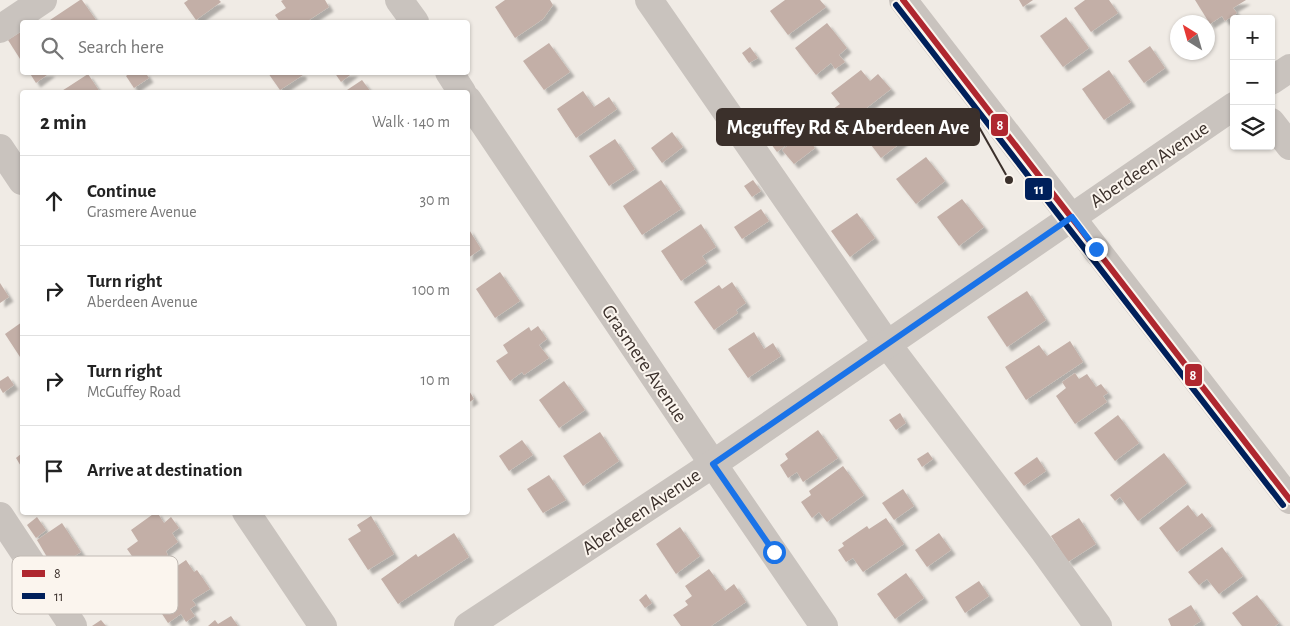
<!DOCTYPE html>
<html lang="en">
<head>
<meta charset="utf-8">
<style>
  :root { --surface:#fff; --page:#f2f2f2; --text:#222; --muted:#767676; --line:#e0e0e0 }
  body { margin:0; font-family:"Alegreya Sans",sans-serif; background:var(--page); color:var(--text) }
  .controls { position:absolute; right:15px; top:15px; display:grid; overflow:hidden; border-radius:5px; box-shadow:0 1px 4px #0004 }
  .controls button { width:45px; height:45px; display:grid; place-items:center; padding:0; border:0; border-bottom:1px solid var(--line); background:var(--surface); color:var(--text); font:25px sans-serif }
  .compass { position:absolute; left:1170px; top:15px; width:45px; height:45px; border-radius:50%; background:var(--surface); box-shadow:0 1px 4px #0004; rotate:323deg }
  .stop { position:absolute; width:15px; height:15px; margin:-11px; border:4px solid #1a73e8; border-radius:50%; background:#fff }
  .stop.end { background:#1a73e8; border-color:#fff; box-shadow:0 1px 5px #0008 }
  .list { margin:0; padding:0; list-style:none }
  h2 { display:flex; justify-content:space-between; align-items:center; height:65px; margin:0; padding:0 20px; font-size:21px }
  h2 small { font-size:16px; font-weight:400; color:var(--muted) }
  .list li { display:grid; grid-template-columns:32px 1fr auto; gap:15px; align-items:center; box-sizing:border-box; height:90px; padding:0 20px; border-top:1px solid var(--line) }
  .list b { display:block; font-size:19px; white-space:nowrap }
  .list p { margin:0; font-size:16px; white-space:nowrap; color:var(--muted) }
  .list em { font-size:16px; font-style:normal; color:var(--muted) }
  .icon { flex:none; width:28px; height:28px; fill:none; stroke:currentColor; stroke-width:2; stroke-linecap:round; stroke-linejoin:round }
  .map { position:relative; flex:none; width:1290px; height:626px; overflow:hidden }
  .search { position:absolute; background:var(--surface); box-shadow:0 1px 4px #0004; left:20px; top:20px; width:450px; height:55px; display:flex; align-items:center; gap:12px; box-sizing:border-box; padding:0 18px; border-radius:5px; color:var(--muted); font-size:19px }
  .panel { position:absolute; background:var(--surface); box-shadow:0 1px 4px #0004; left:20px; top:90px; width:450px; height:425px; border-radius:5px }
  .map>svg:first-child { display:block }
  .building { fill:#c3afa7; filter:url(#shadow) }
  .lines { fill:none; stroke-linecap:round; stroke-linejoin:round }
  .minor { stroke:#c9c3be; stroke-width:28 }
  .bus-1-casing { stroke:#fbf5ee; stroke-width:10 }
  .bus-2-casing { stroke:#fbf5ee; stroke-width:10 }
  .bus-1 { stroke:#af272f; stroke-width:6 }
  .bus-2 { stroke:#00205b; stroke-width:6 }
  .route { stroke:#1a73e8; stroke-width:6 }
  .labels { text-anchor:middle; stroke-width:4; stroke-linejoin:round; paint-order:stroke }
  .street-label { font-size:20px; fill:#3b302b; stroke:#fbf5ee }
  .key { fill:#fbf5ee; stroke:#c1bab4; stroke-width:1 }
  .key-label { font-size:14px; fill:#3b302b }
  .leader { fill:none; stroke:#3b302b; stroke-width:2 }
  .callout-dot { fill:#3b302b; stroke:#fbf5ee; stroke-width:2 }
  .callout { fill:#3b302b; stroke:#3b302b; stroke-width:2 }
  .callout-label { font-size:21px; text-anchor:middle; font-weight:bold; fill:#fff }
  .line-badge { stroke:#fbf5ee; stroke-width:2 }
  .badge-label { font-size:14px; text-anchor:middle; font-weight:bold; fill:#fff }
</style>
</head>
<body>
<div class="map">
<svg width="1290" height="626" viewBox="0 0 1290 626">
  <defs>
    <filter id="shadow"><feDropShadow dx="4.5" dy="4.5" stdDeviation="1" flood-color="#0004"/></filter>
  </defs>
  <rect width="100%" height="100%" fill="#f0ebe5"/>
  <!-- building -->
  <g class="building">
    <polygon points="80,0 82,0 96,20 92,22 47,22"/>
    <polygon points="188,0 219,0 221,2 196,20 184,3"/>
    <polygon points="283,0 325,0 329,7 306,22 280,22 275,15 286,8 281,1"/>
    <polygon points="505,0 550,0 553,5 543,19 515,38 495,7"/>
    <polygon points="785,0 820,0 826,7 788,35 770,11"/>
    <polygon points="1019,0 1033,0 1023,7"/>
    <polygon points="1085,0 1109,0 1118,13 1091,32 1074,8"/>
    <polygon points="1195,0 1246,0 1233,8 1237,13 1225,21 1222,16 1210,24"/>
    <polygon points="1066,17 1089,48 1063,67 1040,36"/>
    <polygon points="827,23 847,48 839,55 845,62 835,69 831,63 816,75 795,48"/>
    <polygon points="22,31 22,62 8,40"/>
    <polygon points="549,43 570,72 544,90 523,61"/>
    <polygon points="1150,46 1165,68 1144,83 1128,61"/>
    <polygon points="750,47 758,58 749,63 742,53"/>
    <polygon points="861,70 870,81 878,74 891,89 842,127 836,119 828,125 822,117 840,104 831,93"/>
    <polygon points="1109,70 1131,102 1104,120 1082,89"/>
    <polygon points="29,72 51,72 36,83"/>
    <polygon points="131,72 145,72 149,78 134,88 126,76"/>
    <polygon points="269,72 301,72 303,75 280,90 268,73"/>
    <polygon points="334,72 354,72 341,82"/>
    <polygon points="88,74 100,92 60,92 68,87"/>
    <polygon points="362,80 371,92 344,92"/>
    <polygon points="583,91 594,107 609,97 617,109 576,138 557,109"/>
    <polygon points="891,111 911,135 881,158 862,133"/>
    <polygon points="672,132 683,147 662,163 651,148"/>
    <polygon points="804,133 815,148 794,164 782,150"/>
    <polygon points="783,134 789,143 777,152 771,144"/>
    <polygon points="615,139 635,169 609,186 589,156"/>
    <polygon points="926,157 945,181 916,204 896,179"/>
    <polygon points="661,180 681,209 642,235 623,206"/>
    <polygon points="753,180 761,191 752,197 744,186"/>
    <polygon points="962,199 984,227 959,246 937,217"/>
    <polygon points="761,209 769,221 742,239 734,227"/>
    <polygon points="857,213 875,238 850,257 831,231"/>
    <polygon points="701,224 716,247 702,256 707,263 681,281 661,251"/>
    <polygon points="468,228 481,249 468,258"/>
    <polygon points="500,272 520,301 495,318 476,289"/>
    <polygon points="732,282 746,303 736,310 738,313 714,330 694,302 719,285 722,289"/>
    <polygon points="0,283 9,297 0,303"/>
    <polygon points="1027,291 1046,320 1007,347 987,317"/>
    <polygon points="22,322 22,360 5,334"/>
    <polygon points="538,326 547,339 539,345 549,358 524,375 522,372 510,381 496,361 508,353 503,345 529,327 531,331"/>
    <polygon points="754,332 764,349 773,343 781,356 748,378 728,349"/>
    <polygon points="1070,341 1083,362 1026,400 1005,367 1039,345 1047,356"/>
    <polygon points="1075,373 1079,379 1087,374 1096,387 1101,384 1108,393 1103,396 1107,402 1075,424 1056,396 1066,388 1062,382"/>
    <polygon points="8,376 14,385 3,393 0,388 0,381"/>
    <polygon points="564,381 585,410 559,428 539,400"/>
    <polygon points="468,389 474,399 468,403"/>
    <polygon points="900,413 906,423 896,430 889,420"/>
    <polygon points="1118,415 1139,443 1115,461 1094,433"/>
    <polygon points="818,430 838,458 803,482 797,472 788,478 780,465 788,459 785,454"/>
    <polygon points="600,432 619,461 583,486 563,456"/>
    <polygon points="522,440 533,455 509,471 499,456"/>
    <polygon points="928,452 933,459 922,467 917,459"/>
    <polygon points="22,453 22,468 16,458"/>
    <polygon points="1164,453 1187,483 1138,521 1120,497 1115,501 1110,495"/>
    <polygon points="1037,457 1046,471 1024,486 1014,473"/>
    <polygon points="843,466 864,495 827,522 819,512 812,518 801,502 811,495 809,491"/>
    <polygon points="549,475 566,500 543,513 527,489"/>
    <polygon points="903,489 914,506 894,520 882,503"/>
    <polygon points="1188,505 1197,517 1202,513 1212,526 1177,552 1159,528"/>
    <polygon points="156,512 157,512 164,523 171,517 179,528 172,533 178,542 166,551 168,556 144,573 127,549 138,541 131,530"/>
    <polygon points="371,516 394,554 368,570 348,539 361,531 357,525"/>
    <polygon points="37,517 46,530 36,538 27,525"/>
    <polygon points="886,518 904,544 863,572 853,558 846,562 838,550 844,546 842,543 867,526 869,529"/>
    <polygon points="1079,518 1096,544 1068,562 1051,536"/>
    <polygon points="62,523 81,552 54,569 37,540"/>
    <polygon points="680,527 700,556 676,574 656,544"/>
    <polygon points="454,533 469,557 398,604 381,579 416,554 418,557"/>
    <polygon points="939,533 951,550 927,567 915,550"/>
    <polygon points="1222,547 1243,576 1219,594 1207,579 1199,585 1188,572"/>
    <polygon points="186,560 194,572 197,570 210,589 192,600 196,605 190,609 195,616 186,622 181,614 168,623 145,588"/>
    <polygon points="709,569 725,591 734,584 746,602 711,626 681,626 673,615 688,605 685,601 692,596 685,586"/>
    <polygon points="906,573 924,598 895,619 877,594"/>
    <polygon points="979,581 989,596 965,613 955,597"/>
    <polygon points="646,594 652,603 645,608 639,600"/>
    <polygon points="1257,595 1279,623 1275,626 1242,626 1232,613"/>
    <polygon points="1191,605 1201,621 1193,626 1171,626 1168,619"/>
    <polygon points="231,616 238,626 208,626 215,620 218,624"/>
    <polygon points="101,620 106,626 92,626"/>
  </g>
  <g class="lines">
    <!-- minor -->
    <g class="minor">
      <polyline points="399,0 415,22"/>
      <polyline points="649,0 887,344 1044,551 1098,626"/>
      <polyline points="903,0 1290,500"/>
      <polyline points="0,29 43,0"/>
      <polyline points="449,72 462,92"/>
      <polyline points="1271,81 1290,68"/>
      <polyline points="468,100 713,464 824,626"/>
      <polyline points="1271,122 1290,146"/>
      <polyline points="0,148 22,181"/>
      <polyline points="246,512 323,626"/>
      <polyline points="0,516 73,626"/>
      <polyline points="468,626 713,464 1234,106"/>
    </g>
    <defs>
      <polyline id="bus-1" points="903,0 1290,500"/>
      <polyline id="bus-2" points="896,5 1283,505"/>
    </defs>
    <!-- bus-1 casing -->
    <use href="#bus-1" class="bus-1-casing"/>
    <!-- bus-2 casing -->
    <use href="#bus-2" class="bus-2-casing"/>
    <!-- bus-1 -->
    <use href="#bus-1" class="bus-1"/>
    <!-- bus-2 -->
    <use href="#bus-2" class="bus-2"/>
  </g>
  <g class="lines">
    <!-- route -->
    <polyline class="route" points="774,552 713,464 1072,217 1096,249"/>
  </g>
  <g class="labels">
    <!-- street labels -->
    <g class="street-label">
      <text transform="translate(1149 164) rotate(-34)" y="7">Aberdeen Avenue</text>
      <text transform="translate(645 363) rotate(56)" y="7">Grasmere Avenue</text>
      <text transform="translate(641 511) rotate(-34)" y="7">Aberdeen Avenue</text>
    </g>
  </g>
  <!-- legend -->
  <rect x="12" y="556" width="166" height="58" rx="8" class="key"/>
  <rect x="22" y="570" width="23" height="7" fill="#af272f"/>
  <rect x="22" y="593" width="23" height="6" fill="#00205b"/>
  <g class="key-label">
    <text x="54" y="578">8</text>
    <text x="54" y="601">11</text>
  </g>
  <!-- callouts -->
  <path class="leader" d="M1009 180L979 127"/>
  <circle class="callout-dot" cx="1009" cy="180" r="5"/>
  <rect class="callout" x="717" y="109" width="262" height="36" rx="5"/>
  <g class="callout-label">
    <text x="848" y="134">Mcguffey Rd &amp; Aberdeen Ave</text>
  </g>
  <g class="line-badge">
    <rect x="990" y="113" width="19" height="24" rx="5" fill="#af272f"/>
    <rect x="1024" y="177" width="29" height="24" rx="5" fill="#00205b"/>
    <rect x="1184" y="363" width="19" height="24" rx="5" fill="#af272f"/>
  </g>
  <g class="badge-label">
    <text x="1000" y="130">8</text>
    <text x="1039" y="194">11</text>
    <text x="1193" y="380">8</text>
  </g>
</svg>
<div class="controls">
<button>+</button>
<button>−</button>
<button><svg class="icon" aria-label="layers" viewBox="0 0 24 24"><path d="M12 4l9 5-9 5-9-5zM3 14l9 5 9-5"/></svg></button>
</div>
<svg class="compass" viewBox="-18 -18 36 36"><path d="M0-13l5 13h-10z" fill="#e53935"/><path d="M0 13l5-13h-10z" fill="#767676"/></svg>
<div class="stop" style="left:774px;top:552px"></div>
<div class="stop end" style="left:1096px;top:249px"></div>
<div class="search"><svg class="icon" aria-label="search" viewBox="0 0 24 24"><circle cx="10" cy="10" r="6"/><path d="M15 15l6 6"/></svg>Search here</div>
<section class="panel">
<h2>2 min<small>Walk · 140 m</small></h2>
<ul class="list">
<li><svg class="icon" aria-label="ahead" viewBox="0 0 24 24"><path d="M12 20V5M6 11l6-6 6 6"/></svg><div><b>Continue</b><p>Grasmere Avenue</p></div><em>30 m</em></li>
<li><svg class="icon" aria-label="right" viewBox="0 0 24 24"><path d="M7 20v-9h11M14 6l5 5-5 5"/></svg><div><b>Turn right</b><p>Aberdeen Avenue</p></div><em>100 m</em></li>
<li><svg class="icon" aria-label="right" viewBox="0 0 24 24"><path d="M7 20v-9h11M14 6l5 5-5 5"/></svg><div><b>Turn right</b><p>McGuffey Road</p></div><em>10 m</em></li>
<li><svg class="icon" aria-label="arrive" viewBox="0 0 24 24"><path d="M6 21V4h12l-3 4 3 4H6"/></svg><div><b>Arrive at destination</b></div></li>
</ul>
</section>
</div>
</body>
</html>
